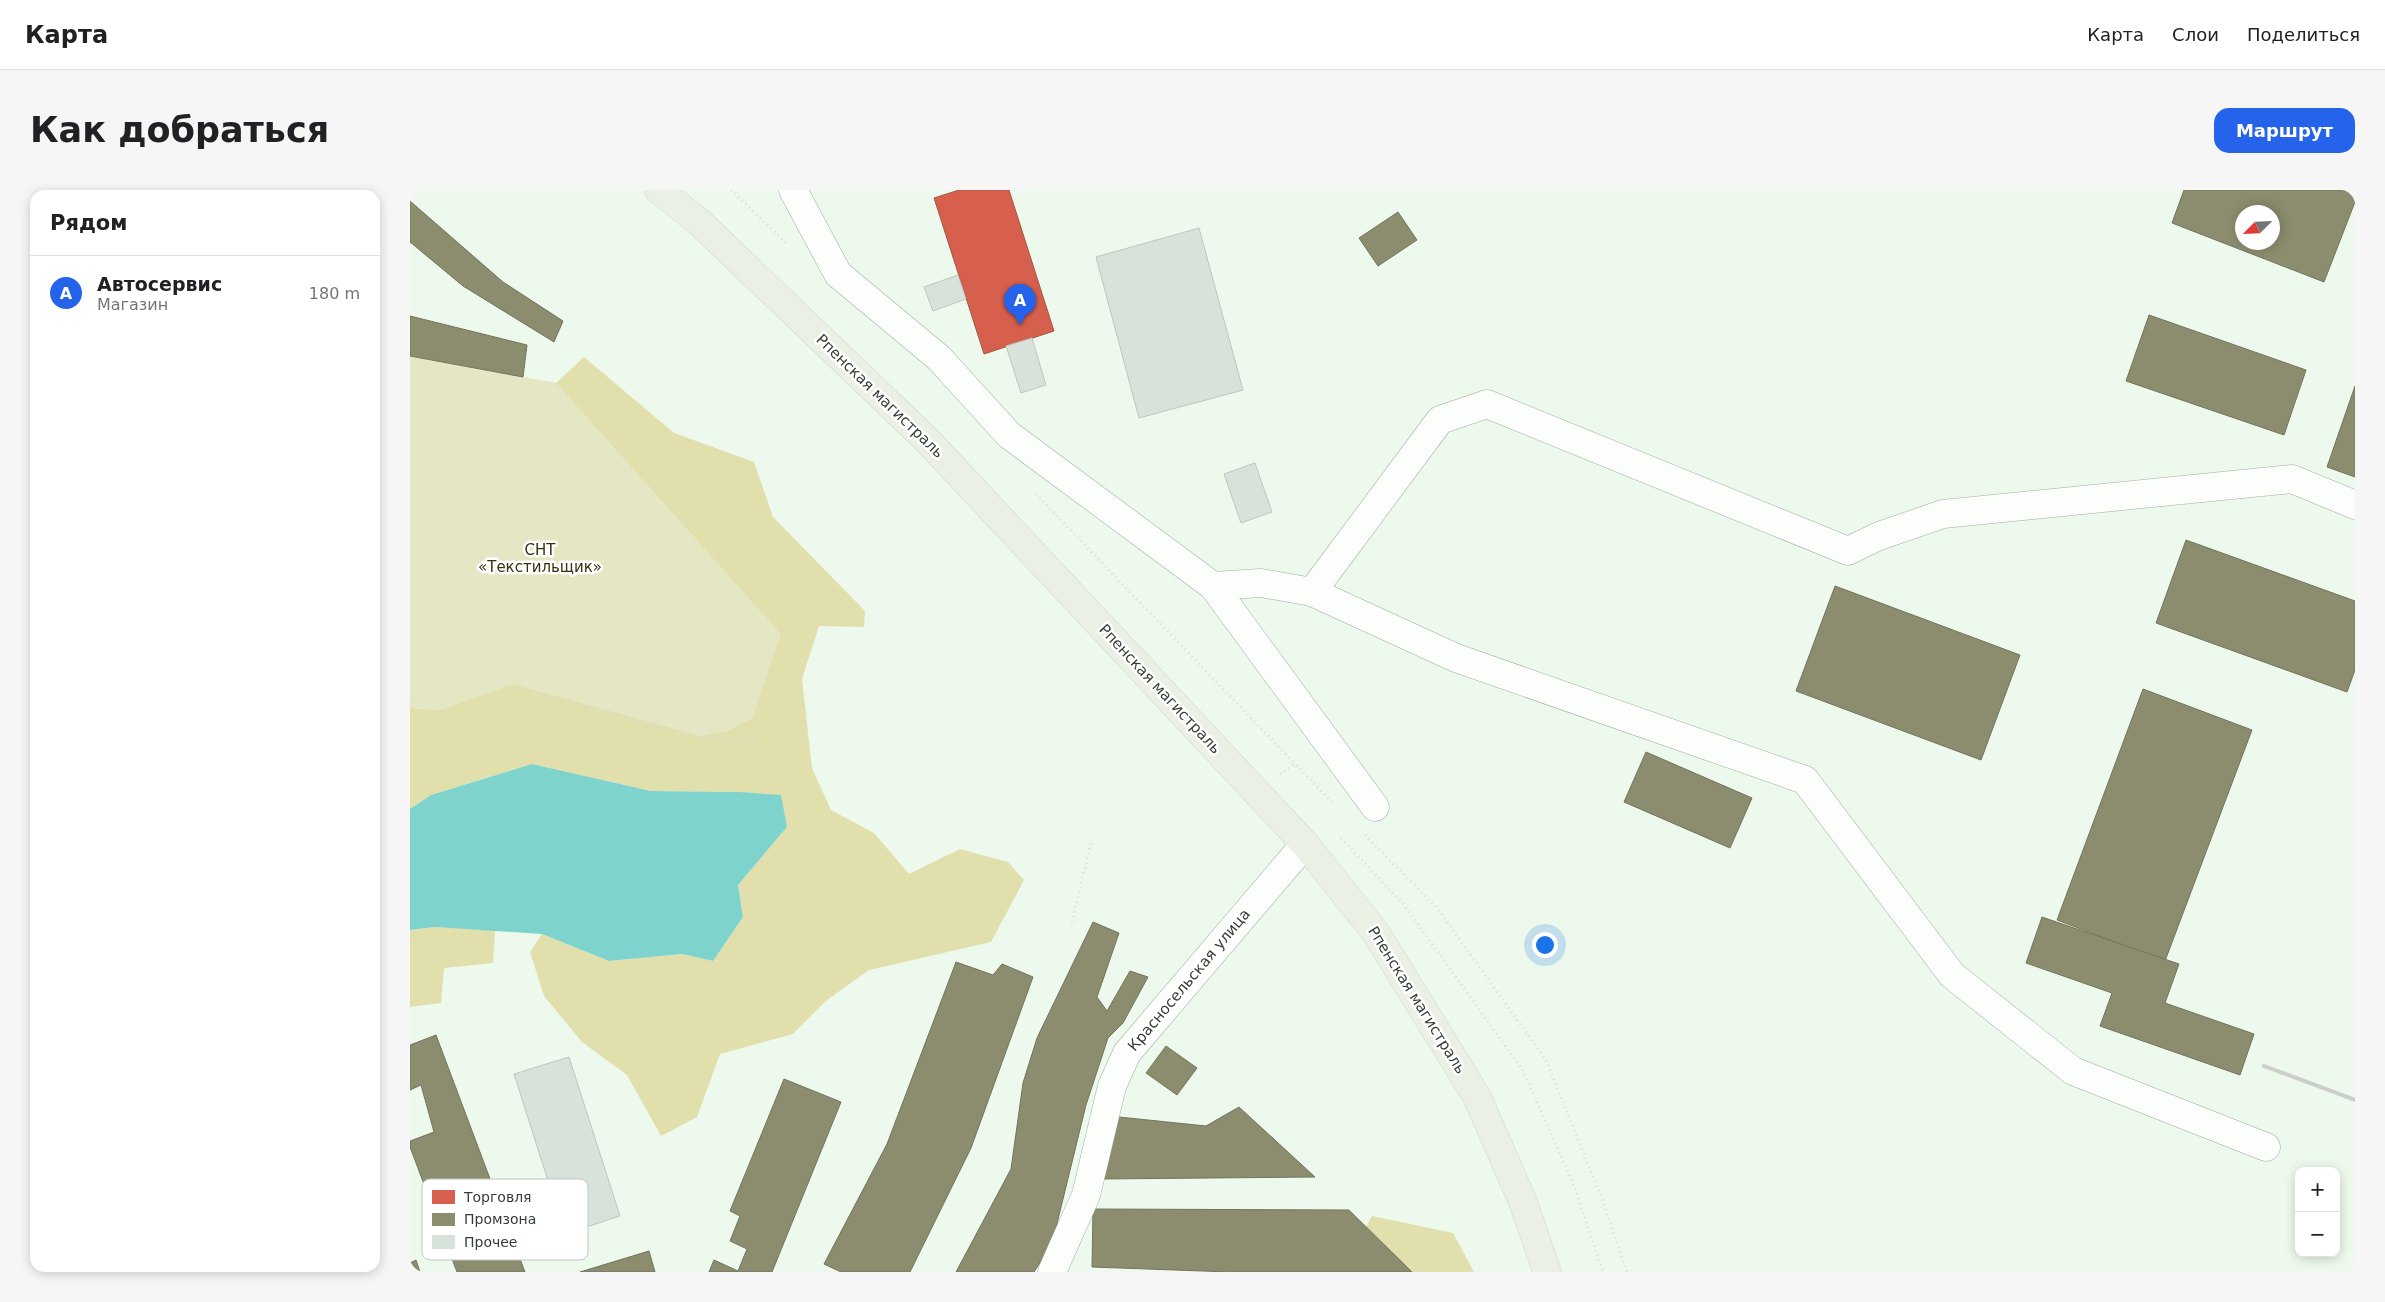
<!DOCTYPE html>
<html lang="ru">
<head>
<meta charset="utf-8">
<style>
  :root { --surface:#fff; --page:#f6f6f6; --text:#202124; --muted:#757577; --line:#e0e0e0; --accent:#2563eb }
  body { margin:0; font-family:"DejaVu Sans",sans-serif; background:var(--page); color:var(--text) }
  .controls { position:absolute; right:15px; bottom:15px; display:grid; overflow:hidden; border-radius:10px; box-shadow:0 2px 12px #0003 }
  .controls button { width:45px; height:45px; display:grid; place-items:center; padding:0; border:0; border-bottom:1px solid var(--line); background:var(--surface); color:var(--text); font:25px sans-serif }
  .compass { position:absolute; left:1825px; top:15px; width:45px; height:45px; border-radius:50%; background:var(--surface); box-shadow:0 2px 12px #0003; rotate:246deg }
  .you { position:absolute; left:1134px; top:754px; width:18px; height:18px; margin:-12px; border:4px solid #fff; border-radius:50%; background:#1a73e8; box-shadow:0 0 0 8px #1a73e833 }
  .badge { display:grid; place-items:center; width:32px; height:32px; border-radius:50%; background:var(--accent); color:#fff; font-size:16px; font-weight:700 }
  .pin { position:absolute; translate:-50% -41px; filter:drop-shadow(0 1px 2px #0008) }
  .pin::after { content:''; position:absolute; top:26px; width:18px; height:15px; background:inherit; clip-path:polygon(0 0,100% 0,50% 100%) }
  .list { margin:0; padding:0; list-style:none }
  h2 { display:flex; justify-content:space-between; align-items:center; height:65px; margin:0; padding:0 20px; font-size:21px }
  h2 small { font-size:16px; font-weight:400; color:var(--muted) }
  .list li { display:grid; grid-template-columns:32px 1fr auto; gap:15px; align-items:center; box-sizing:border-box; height:75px; padding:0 20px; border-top:1px solid var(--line) }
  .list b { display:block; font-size:19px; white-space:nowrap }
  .list p { margin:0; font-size:16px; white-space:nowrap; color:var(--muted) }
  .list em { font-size:16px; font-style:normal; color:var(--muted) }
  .map { position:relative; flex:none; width:1945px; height:1082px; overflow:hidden; border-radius:15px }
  header { display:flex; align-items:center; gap:30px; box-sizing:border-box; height:70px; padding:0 25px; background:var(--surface); border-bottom:1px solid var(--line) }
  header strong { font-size:24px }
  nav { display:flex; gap:28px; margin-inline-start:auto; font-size:18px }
  .intro { display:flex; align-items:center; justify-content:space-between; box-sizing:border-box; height:120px; padding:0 30px }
  h1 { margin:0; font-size:35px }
  .button { padding:12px 22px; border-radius:15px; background:var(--accent); color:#fff; font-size:18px; font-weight:700 }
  main { display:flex; gap:30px; padding:0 30px }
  aside { flex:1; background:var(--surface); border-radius:15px; box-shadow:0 2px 12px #0003 }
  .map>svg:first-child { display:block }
  .green { fill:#e5e6c3 }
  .forest { fill:#e1dfac }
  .water { fill:#7ed4cd }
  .shops { fill:#d6604d; stroke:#a55646 }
  .industry { fill:#8c8c6e; stroke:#72755d; fill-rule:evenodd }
  .building { fill:#d6e2da; stroke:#bbc8bf }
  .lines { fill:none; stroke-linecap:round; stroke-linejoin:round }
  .minor-casing { stroke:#a1aba1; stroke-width:29 }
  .major-casing { stroke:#d0d6d0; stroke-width:29 }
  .path { stroke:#d9ded9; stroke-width:3; stroke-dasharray:1 4; stroke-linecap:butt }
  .minor { stroke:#fcfefc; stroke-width:28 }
  .major { stroke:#ebf0e4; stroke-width:28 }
  .rail { stroke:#cccecc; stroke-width:4 }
  .labels { text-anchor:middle; stroke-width:5; stroke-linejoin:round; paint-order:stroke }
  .street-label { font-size:15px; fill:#343f34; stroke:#fff }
  .park-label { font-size:15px; fill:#36300b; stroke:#fff }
  .key { fill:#fff; stroke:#c2c5c2; stroke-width:1 }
  .key-label { font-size:14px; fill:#343f34 }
</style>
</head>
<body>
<header>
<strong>Карта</strong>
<nav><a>Карта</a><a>Слои</a><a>Поделиться</a></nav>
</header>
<div class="intro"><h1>Как добраться</h1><a class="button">Маршрут</a></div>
<main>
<aside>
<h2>Рядом<small></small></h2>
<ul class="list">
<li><span class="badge">A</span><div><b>Автосервис</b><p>Магазин</p></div><em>180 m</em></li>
</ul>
</aside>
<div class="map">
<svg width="1945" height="1082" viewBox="0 0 1945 1082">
  <rect width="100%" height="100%" fill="#edf9ed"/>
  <!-- green -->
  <polygon class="green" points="0,166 146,193 372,444 342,528 319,540 292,546 103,494 30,520 0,518"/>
  <!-- forest -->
  <g class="forest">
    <polygon points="174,167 264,243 344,272 363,327 455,421 454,437 409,436 392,489 402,578 421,620 464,643 499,684 550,659 598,672 614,690 581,752 459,780 417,810 383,844 310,864 287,927 251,946 217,885 172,852 134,806 120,762 132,744 199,771 272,764 303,771 333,727 328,695 377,637 328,602 241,601 122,574 21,605 0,619 0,518 30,520 103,494 292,546 319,540 342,528 371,444 146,193"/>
    <polygon points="25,737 85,740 83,773 34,778 31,813 0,817 0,740"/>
    <polygon points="962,1026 1043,1043 1064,1082 1002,1082 956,1037"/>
  </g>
  <!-- water -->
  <polygon class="water" points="122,574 241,601 328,602 371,605 377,637 328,695 333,727 303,771 272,764 199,771 132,744 25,737 0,740 0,619 21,605"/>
  <!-- shops -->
  <polygon class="shops" points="549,0 599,0 644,141 574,164 524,8"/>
  <!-- industry -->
  <g class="industry">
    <path d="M 1774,0 L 1945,0 L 1945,12 L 1914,92 L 1762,33 ZM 1832,22 L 1862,22 L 1862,52 L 1832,52 Z"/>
    <polygon points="0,11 93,92 153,131 144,152 53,96 0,52"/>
    <polygon points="988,22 1007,50 968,76 949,48"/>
    <polygon points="1739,125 1896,180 1874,245 1716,191"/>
    <polygon points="0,126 117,155 113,187 0,166"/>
    <polygon points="1945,196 1945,287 1917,277"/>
    <polygon points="1776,350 1945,411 1945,480 1937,502 1746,433"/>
    <polygon points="1425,396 1610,465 1571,570 1386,501"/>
    <polygon points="1733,499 1842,540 1755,771 1647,730"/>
    <polygon points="1236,562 1342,608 1320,658 1214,612"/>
    <polygon points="1632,727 1769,774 1755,813 1844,844 1830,885 1690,836 1702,803 1616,773"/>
    <polygon points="683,732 709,743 687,807 697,821 720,781 738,787 713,833 698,848 676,915 642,1054 624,1082 546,1082 601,979 613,893 627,848"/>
    <polygon points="546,772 583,785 592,774 623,787 561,958 500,1082 431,1082 414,1074 477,954"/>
    <polygon points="26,845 115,1082 47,1082 0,957 0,951 24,942 11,895 0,900 0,855"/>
    <polygon points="756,856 787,878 767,905 736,883"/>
    <polygon points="374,889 431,912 362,1082 299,1082 304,1070 328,1081 337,1059 320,1051 330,1026 320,1021"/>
    <polygon points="829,917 905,987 691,989 709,927 796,936"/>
    <polygon points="683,1019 939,1020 1002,1082 820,1082 682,1077"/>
    <polygon points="239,1061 245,1082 170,1082"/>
    <polygon points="6,1070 10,1082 0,1082 0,1073"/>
  </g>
  <!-- building -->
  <g class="building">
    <polygon points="789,38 833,200 729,228 686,67"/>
    <polygon points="548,85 556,109 523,121 514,97"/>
    <polygon points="622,148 636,195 611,203 596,156"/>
    <polygon points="845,273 862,322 831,333 814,284"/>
    <polygon points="159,867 210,1026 155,1044 104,884"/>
  </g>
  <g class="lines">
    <defs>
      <g id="minor">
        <polyline points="383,0 428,84 529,168 599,245 803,396 965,617"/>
        <polyline points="803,396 851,393 902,402"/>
        <polyline points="1856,957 1663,881 1542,785 1395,590 1046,468 902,402 1030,230 1077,214 1438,361 1469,346 1533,324 1882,289 1945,315"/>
        <polyline points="642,1082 676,1005 702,896 717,863 895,654"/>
      </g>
      <polyline id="major" points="249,0 288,31 517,250 895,654 966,743 1067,907 1113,1012 1137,1082"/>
    </defs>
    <!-- minor casing -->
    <use href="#minor" class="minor-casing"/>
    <!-- major casing -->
    <use href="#major" class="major-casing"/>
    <!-- path -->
    <g class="path">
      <polyline points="321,0 378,55"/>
      <polyline points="626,304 885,574"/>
      <polyline points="0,511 42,492 72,486 105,498 288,547 327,551 350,547"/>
      <polyline points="870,584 885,574 924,614"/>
      <polyline points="955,645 1027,718 1136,870 1191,1006 1217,1082"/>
      <polyline points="931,648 994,715 1112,879 1163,993 1193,1082"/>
      <polyline points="662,732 681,653"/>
    </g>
    <!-- minor -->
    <use href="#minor" class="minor"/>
    <!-- major -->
    <use href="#major" class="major"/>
    <!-- rail -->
    <polyline class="rail" points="1854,876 1945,910"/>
  </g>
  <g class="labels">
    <!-- street labels -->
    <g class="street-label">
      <text transform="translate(470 206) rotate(44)" y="5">Рпенская магистраль</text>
      <text transform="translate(750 499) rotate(47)" y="5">Рпенская магистраль</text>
      <text transform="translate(779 790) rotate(-50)" y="5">Красносельская улица</text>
      <text transform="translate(1007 810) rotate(58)" y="5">Рпенская магистраль</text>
    </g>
    <!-- park labels -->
    <g class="park-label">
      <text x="130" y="365">СНТ<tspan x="130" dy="17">«Текстильщик»</tspan></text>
    </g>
  </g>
  <!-- legend -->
  <rect x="12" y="989" width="166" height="81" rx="8" class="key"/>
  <rect x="22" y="1000" width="23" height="14" fill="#d6604d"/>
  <rect x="22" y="1023" width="23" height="13" fill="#8c8c6e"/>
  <rect x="22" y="1045" width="23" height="14" fill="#d6e2da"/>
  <g class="key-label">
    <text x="54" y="1012">Торговля</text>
    <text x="54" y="1034">Промзона</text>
    <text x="54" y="1057">Прочее</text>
  </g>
</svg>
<div class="controls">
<button>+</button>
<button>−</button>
</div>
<svg class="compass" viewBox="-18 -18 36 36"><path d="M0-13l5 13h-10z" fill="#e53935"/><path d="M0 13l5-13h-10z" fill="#757577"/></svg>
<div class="you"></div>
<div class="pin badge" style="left:610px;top:135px">A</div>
</div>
</main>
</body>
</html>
